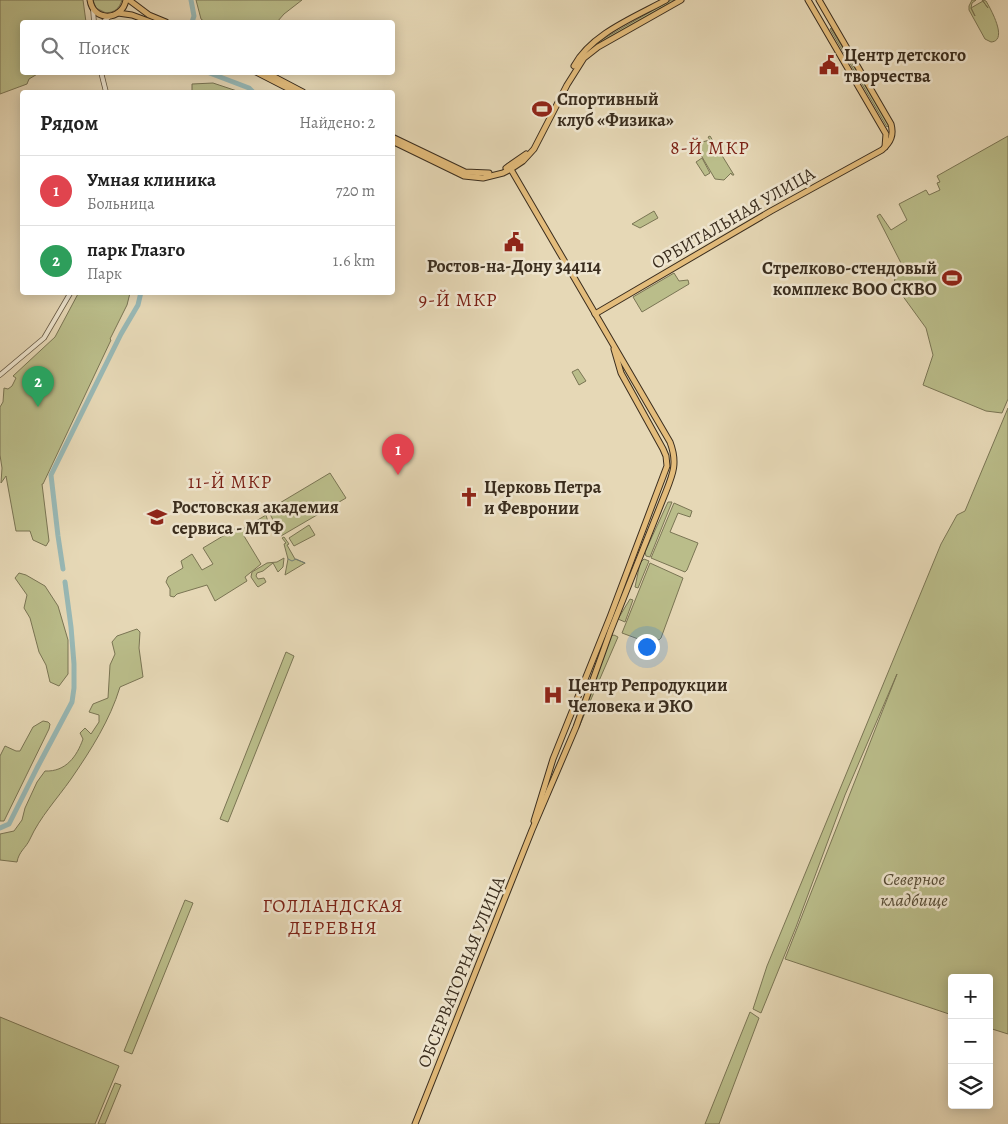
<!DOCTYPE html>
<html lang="ru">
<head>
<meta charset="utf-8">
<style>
  :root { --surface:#fff; --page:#f6f6f6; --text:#222; --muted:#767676; --line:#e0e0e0; --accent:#8f2418 }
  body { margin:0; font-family:Alegreya,serif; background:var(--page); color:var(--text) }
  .controls { position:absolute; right:15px; bottom:15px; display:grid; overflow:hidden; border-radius:5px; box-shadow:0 2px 12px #0003 }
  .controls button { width:45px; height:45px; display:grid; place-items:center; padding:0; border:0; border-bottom:1px solid var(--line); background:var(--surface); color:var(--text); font:25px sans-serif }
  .you { position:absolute; left:646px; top:646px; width:18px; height:18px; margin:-12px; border:4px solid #fff; border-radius:50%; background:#1a73e8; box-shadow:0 0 0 8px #1a73e833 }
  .badge { display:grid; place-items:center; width:32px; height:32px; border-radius:50%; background:var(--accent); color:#fff; font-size:16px; font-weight:700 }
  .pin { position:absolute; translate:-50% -41px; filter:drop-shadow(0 1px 2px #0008) }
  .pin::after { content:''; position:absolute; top:26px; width:18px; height:15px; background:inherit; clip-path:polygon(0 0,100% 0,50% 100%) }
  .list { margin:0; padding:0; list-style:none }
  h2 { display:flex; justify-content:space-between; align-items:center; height:65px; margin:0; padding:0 20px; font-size:21px }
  h2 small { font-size:16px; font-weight:400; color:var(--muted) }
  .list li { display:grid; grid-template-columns:32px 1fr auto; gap:15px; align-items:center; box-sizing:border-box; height:70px; padding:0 20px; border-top:1px solid var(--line) }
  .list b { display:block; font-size:19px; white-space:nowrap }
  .list p { margin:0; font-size:16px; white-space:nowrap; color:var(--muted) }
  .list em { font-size:16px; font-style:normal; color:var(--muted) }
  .icon { flex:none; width:28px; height:28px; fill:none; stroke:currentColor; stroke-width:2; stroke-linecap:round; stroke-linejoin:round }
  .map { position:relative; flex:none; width:1008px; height:1124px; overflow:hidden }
  .search { position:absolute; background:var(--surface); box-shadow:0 2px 12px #0003; left:20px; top:20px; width:375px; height:55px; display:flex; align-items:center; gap:12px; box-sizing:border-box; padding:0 18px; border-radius:5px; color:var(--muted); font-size:19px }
  .panel { position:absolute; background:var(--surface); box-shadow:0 2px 12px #0003; left:20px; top:90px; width:375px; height:205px; border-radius:5px }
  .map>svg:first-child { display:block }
  .green { fill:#babd8a; stroke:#7a7554 }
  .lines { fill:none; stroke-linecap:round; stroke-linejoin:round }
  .stream { stroke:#728079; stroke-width:1 }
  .river { stroke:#98b8b5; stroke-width:5 }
  .minor-casing { stroke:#655844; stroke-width:5.5 }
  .major-casing { stroke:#3a2d1e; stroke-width:7 }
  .minor { stroke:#efe6d0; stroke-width:4 }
  .major { stroke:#e3bc7b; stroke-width:5 }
  .labels { text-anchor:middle; stroke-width:5; stroke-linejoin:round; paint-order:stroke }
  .poi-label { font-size:18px; font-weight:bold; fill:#3a2d1e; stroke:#efe6d0; text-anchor:start }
  .street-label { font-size:18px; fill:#3a2d1e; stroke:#efe6d0 }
  .park-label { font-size:18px; font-style:italic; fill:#544a34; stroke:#efe6d0 }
  .neighbourhood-label { font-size:19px; letter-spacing:1px; fill:#7a1f14; stroke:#efe6d0 }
</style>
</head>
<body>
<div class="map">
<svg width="1008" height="1124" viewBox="0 0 1008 1124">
  <rect width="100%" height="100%" fill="#e6d8b6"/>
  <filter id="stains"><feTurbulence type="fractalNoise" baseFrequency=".004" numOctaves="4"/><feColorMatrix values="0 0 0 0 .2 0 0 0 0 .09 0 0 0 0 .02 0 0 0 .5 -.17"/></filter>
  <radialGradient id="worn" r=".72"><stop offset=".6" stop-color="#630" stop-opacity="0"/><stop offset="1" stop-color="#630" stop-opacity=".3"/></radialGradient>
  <!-- green -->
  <g class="green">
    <polygon points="0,0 83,0 86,22 22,22 22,72 39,73 29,79 27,84 0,94"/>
    <path d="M 93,0 L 122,0 C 119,9 115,12 106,13 L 96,8 Z"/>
    <polygon points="196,0 302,0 284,14 277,22 205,22 201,19"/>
    <polygon points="671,0 676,0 597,44 596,43"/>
    <path d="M 972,0 L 976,0 L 972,3 L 971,8 L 975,16 L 971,8 L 983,1 L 988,8 L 982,0 L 986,1 C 992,11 1008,41 991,42 L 985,39 L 969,10 L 969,6 Z"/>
    <polygon points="831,28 889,125 887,127 830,29"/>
    <polygon points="213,83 240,92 192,92 192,84"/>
    <polygon points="710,136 734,175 732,175 731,173 724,180 715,179 695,145 696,145 698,147 702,142 710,140 708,137"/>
    <polygon points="1008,136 1008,399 1002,413 986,411 923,385 933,355 926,328 894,284 896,273 891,270 893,267 901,263 877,216 880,214 891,230 907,220 899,204 926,190 929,195 940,190 937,183 940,182 937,176"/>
    <polygon points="702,158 710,173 705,176 696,162"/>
    <polygon points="654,211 658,218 640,228 632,224"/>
    <polygon points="674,273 679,281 688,280 689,284 642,312 633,297"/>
    <polygon points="79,292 130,293 127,305 110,339 111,340 43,484 42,484 49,541 46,546 33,540 30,531 16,531 6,476 1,483 2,468 0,455 0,407 3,402 4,388 8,389 12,386 16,378 13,376 55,337"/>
    <polygon points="578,369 586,381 579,385 572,372"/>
    <polygon points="1008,408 1008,1034 989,1028 989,978 952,978 952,1015 785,959 897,674 845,795 796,927 761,1013 753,1009 767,966 941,544 957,515 965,511"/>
    <polygon points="330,473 346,498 281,536 268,510"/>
    <polygon points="668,502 672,502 650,557 646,556 645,552"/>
    <polygon points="674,503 692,511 690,517 678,513 670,532 698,543 687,570 685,572 651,558"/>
    <polygon points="266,515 268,522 244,536 261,564 245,577 247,581 215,601 207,585 177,594 174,597 170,596 170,589 166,582 168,577 183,568 181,561 192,554 202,570 213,564 203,548 238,527 241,530"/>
    <polygon points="309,525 315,535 294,546 289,538"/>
    <polygon points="284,537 289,544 287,545 295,559 305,563 285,575 288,559 284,544 286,543 282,538"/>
    <polygon points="284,558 283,567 278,572 273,563 263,571 257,573 256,576 258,579 264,578 266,582 258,587 257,586 251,577 252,572 267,563 277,562"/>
    <polygon points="644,559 649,561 638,588 635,587 640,563"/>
    <polygon points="650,563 683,578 661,638 659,640 646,636 641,640 622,633"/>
    <polygon points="19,573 26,575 45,586 58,606 68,640 68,674 59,686 50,682 46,665 39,652 30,618 24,608 27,595 15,578"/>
    <polygon points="630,599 633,600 625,622 618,619"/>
    <path d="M 137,629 L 140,632 L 139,648 L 143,677 L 120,687 C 110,720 91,750 71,779 C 57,799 40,817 30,839 C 26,848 19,851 17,862 L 0,860 L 0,834 L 14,831 L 22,820 L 25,808 L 37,782 L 45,771 C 66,772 77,756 83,739 L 80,733 L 85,728 L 91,734 L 99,722 L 99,715 L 89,712 L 93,704 L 108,698 L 110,665 L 115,654 L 112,642 L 117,636 Z"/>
    <polygon points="614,635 618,637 579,727 611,636"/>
    <polygon points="286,652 294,656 228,822 220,819"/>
    <polygon points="43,721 48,722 50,724 49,729 4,821 0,821 0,756 5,746 16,751 20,751 33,727"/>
    <polygon points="185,900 193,903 132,1054 124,1051"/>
    <polygon points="750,1012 759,1018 719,1124 705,1124"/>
    <polygon points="0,1017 119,1066 95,1124 0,1124"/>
    <polygon points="115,1083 121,1085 105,1124 98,1124"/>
  </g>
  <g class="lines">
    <!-- stream -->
    <polyline class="stream" points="288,559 292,561 296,559 305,563"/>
    <!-- river -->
    <g class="river">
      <polyline points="191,0 194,16 192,22"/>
      <polyline points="207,72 249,88 253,92"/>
      <polyline points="63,569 58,536 51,475 121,334 138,305 141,292"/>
      <polyline points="0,828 9,824 37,768 72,702 74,688 74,664 71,627 65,582"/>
    </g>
    <defs>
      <g id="minor">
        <polyline points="93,9 94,22"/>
        <polyline points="103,22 109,17"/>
        <polyline points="101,72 106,92"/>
        <polyline points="0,375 44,338 71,292"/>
      </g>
      <g id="major">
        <path d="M 90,0 C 93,22 122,21 126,0"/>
        <polyline points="129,0 149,15 166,22"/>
        <polyline points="808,0 886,134 885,147"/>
        <polyline points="118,13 132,15 151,22"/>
        <path d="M 574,66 C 591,34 635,17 666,0"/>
        <polyline points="256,72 295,92"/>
        <polyline points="265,72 303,92"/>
        <polyline points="392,137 465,172 489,173"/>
        <polyline points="392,141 464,176 483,178 503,173 511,169 523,161 534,149 567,85 584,58 598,47 681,0"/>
        <polyline points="506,168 526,154"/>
        <path d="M 595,314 L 771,211 L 882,150 C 891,142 894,135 891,124 L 819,0"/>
        <polyline points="534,821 553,759 610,617 667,466 666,456 663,449 621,373 614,349"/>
        <path d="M 415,1124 L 532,830 L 576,727 L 610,632 L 665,494 C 673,474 678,463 670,442 L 509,166"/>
      </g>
    </defs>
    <!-- minor casing -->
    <use href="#minor" class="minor-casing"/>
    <!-- major casing -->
    <use href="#major" class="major-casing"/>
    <!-- minor -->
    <use href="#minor" class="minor"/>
    <!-- major -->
    <use href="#major" class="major"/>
  </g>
  <!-- icons -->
  <defs>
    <symbol id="civic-bare" viewBox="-9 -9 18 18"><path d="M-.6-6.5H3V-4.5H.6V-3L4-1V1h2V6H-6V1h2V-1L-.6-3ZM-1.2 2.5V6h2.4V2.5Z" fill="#8f2418" stroke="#efe6d0" stroke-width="2.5" paint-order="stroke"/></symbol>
    <symbol id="stadium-bare" viewBox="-9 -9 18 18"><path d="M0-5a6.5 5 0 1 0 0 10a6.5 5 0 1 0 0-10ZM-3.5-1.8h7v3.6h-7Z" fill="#8f2418" stroke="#efe6d0" stroke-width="2.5" paint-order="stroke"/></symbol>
    <symbol id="church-bare" viewBox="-9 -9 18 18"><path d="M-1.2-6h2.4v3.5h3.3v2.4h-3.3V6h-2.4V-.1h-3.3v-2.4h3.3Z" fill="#8f2418" stroke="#efe6d0" stroke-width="2.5" paint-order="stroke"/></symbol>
    <symbol id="university-bare" viewBox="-9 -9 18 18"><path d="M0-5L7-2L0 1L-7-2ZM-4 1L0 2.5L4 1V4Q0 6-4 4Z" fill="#8f2418" stroke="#efe6d0" stroke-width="2.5" paint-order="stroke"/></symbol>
    <symbol id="hospital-bare" viewBox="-9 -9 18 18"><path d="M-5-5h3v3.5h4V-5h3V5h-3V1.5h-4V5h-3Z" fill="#8f2418" stroke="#efe6d0" stroke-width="2.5" paint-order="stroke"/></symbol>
  </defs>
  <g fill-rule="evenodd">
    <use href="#civic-bare" x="815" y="51" width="28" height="28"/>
    <use href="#stadium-bare" x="528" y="95" width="28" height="28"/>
    <use href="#civic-bare" x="500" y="228" width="28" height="28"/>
    <use href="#stadium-bare" x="938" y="264" width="28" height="28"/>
    <use href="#church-bare" x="455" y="483" width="28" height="28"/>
    <use href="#university-bare" x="143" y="503" width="28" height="28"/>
    <use href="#hospital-bare" x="539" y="681" width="28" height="28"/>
  </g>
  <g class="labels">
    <!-- poi labels -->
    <g class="poi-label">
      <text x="844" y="61">Центр детского<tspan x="844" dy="21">творчества</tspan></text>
      <text x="557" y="105">Спортивный<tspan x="557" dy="21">клуб «Физика»</tspan></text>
      <text x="514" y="272" text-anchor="middle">Ростов-на-Дону 344114</text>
      <text x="937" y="274" text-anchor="end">Стрелково-стендовый<tspan x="937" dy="21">комплекс ВОО СКВО</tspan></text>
      <text x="484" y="493">Церковь Петра<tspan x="484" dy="21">и Февронии</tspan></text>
      <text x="172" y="513">Ростовская академия<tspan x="172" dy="21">сервиса - МТФ</tspan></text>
      <text x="568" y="691">Центр Репродукции<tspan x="568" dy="21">Человека и ЭКО</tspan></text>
    </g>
    <!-- street labels -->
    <g class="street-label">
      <text transform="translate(733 218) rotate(-30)" y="6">ОРБИТАЛЬНАЯ УЛИЦА</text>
      <text transform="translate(461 972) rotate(-68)" y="6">ОБСЕРВАТОРНАЯ УЛИЦА</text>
    </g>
    <!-- park labels -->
    <g class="park-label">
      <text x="914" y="885">Северное<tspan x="914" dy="21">кладбище</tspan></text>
    </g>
    <!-- neighbourhood labels -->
    <g class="neighbourhood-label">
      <text x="710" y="154">8-Й МКР</text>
      <text x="458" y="306">9-Й МКР</text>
      <text x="230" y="488">11-Й МКР</text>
      <text x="333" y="912">ГОЛЛАНДСКАЯ<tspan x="333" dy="22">ДЕРЕВНЯ</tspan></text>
    </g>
  </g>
  <rect width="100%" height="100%" filter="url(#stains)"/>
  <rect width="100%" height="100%" fill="url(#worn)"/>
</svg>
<div class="controls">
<button>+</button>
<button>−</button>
<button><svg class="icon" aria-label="layers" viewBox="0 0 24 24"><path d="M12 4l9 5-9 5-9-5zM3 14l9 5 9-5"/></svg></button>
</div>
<div class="you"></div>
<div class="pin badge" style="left:398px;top:475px;background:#e0444e">1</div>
<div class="pin badge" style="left:38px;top:407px;background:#2e9e5b">2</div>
<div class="search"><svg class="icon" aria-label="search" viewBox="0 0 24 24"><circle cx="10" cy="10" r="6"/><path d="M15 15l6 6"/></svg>Поиск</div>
<section class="panel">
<h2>Рядом<small>Найдено: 2</small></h2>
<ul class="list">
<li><span class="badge" style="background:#e0444e">1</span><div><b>Умная клиника</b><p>Больница</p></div><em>720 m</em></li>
<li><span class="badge" style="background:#2e9e5b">2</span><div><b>парк Глазго</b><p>Парк</p></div><em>1.6 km</em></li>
</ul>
</section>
</div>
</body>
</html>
